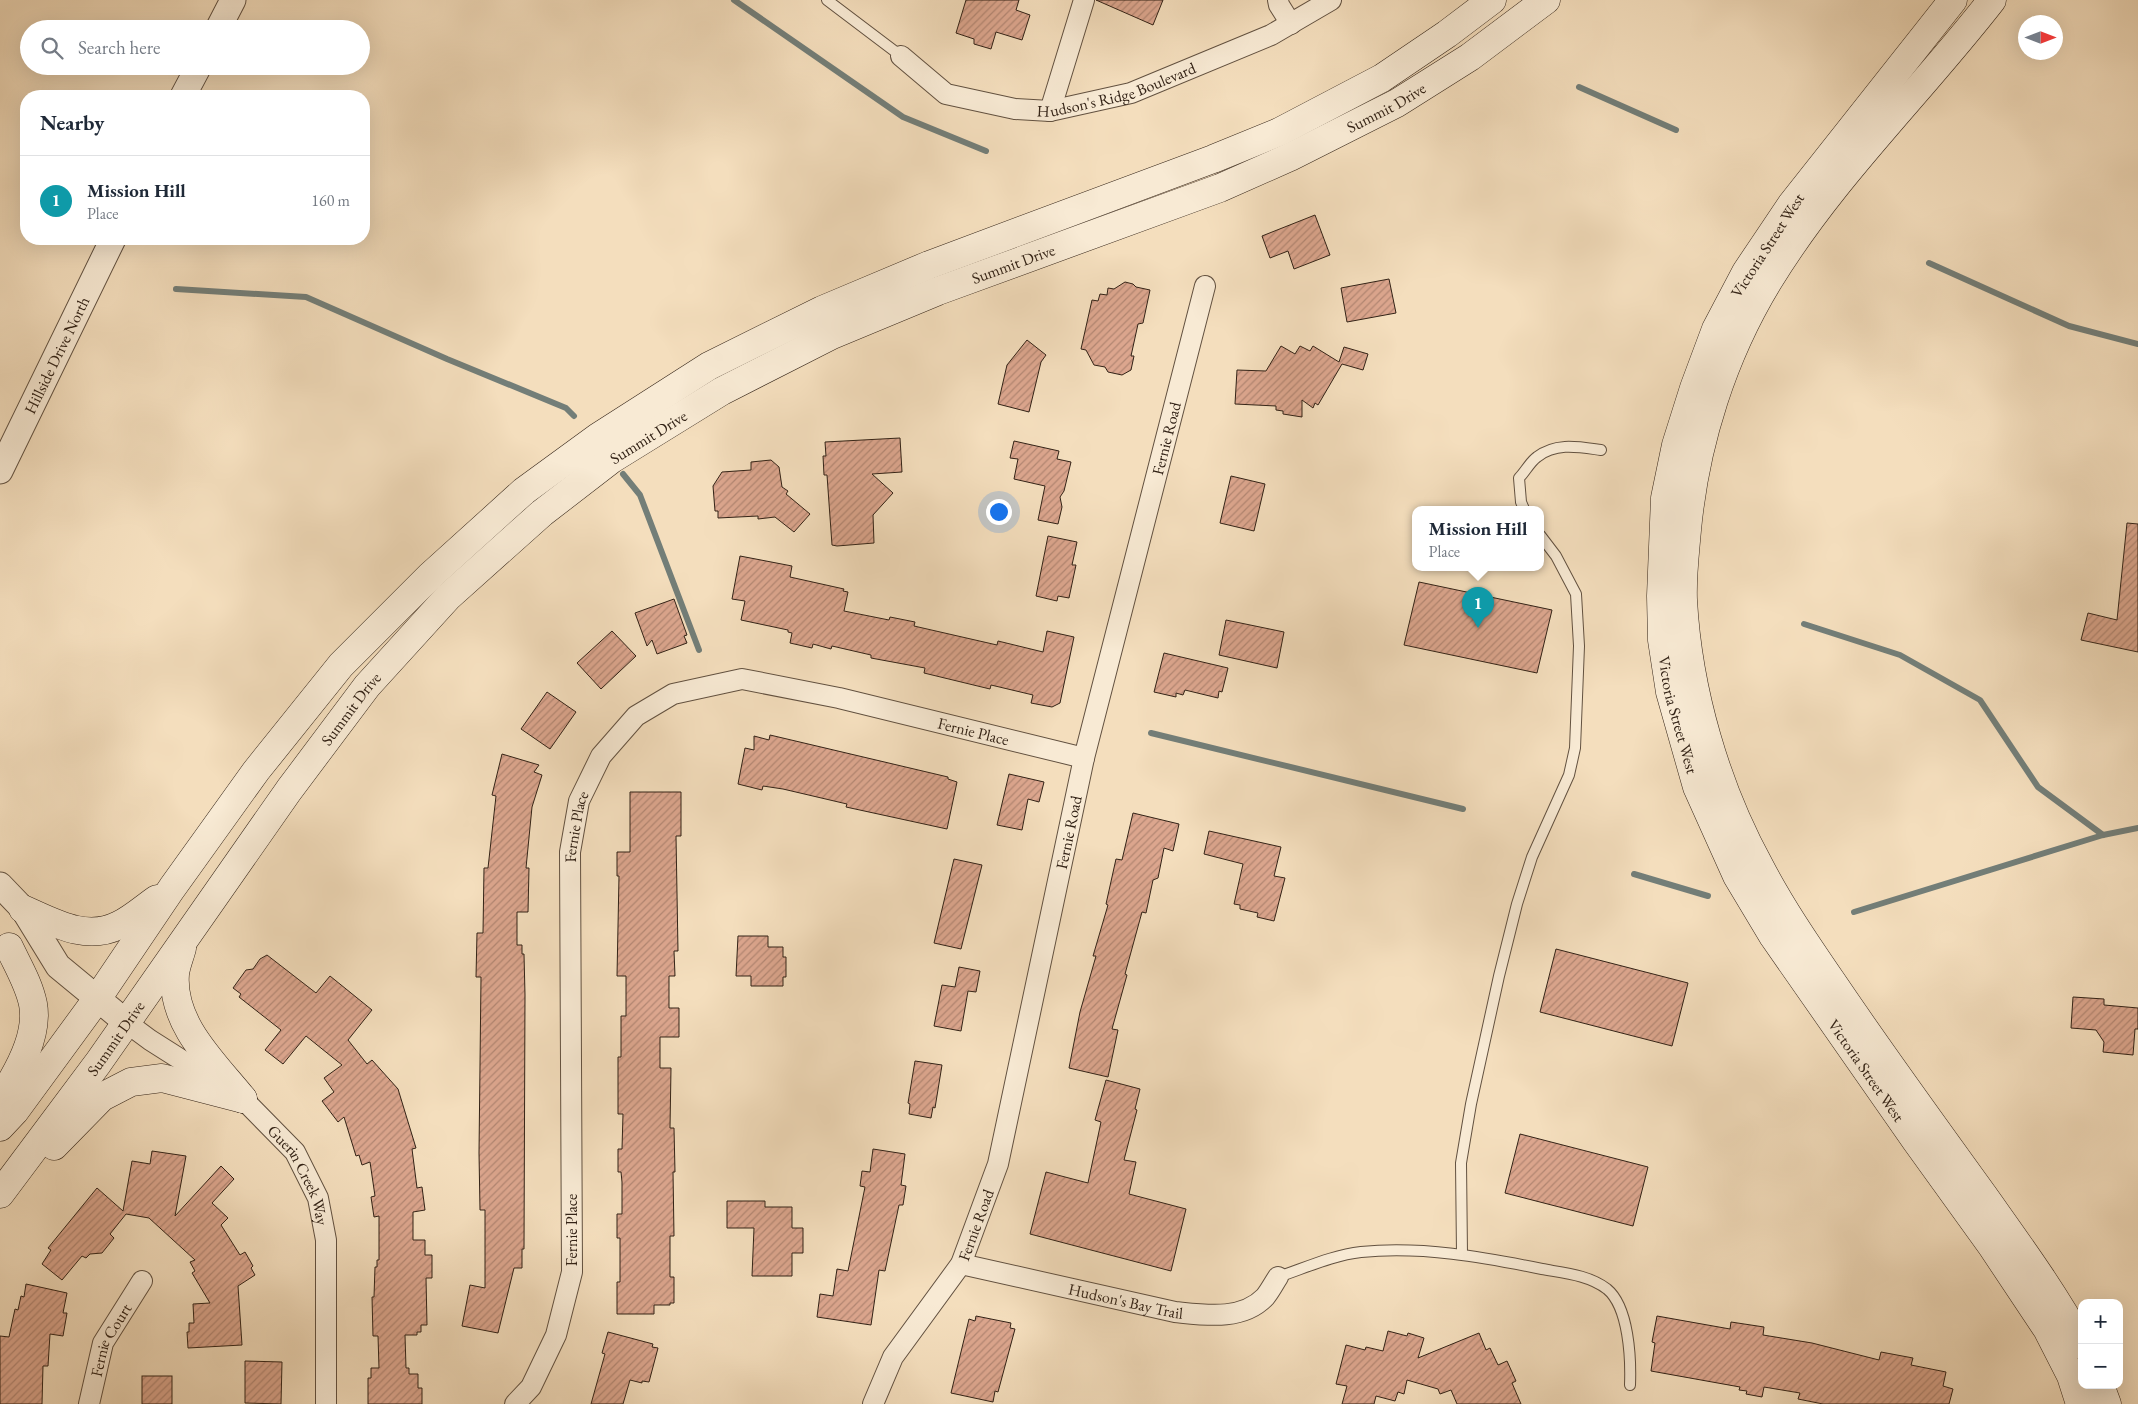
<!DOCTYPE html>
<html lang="en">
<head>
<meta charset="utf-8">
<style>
  :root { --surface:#fff; --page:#f2f2f3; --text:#1f2937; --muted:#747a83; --line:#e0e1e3; --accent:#8f2418 }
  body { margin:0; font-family:"EB Garamond",serif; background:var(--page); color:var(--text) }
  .controls { position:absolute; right:15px; bottom:15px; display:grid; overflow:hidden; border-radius:10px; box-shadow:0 5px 20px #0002 }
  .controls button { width:45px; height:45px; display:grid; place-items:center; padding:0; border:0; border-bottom:1px solid var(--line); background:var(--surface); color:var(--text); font:25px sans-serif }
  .compass { position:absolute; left:2018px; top:15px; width:45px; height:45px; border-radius:50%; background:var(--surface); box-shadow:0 5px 20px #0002; rotate:90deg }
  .you { position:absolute; left:998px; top:511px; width:18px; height:18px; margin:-12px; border:4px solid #fff; border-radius:50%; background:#1a73e8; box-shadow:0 0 0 8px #1a73e833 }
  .badge { display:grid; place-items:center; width:32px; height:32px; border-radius:50%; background:var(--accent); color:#fff; font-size:16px; font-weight:700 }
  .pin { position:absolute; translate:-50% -41px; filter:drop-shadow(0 1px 2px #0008) }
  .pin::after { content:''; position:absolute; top:26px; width:18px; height:15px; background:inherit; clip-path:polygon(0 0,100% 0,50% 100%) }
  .popup { position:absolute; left:1412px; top:506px; width:132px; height:65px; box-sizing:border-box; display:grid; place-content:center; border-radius:10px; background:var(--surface); filter:drop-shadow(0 1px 4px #0005); font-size:16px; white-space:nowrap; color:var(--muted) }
  .popup b { font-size:19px; color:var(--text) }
  .popup::after { content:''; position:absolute; left:50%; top:100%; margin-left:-10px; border:10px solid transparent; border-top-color:var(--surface) }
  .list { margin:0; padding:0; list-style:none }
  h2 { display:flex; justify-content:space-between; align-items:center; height:65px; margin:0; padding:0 20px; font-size:21px }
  h2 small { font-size:16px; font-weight:400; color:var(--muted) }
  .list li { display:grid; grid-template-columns:32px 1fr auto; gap:15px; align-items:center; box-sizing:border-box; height:90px; padding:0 20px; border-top:1px solid var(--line) }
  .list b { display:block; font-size:19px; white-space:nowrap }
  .list p { margin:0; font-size:16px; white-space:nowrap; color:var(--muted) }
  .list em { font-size:16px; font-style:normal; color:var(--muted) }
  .icon { flex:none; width:28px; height:28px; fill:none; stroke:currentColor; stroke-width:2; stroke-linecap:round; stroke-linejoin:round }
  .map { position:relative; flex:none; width:2138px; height:1404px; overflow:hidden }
  .search { position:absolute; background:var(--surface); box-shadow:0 5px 20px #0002; left:20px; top:20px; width:350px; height:55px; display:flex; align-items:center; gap:12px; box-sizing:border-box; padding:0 18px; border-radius:28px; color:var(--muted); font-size:19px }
  .panel { position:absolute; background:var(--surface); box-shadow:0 5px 20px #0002; left:20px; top:90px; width:350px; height:155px; border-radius:20px }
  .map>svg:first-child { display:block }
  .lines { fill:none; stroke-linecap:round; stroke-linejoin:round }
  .stream { stroke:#737e78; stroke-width:6 }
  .building { fill:url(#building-hatch); stroke:#322216 }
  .service-casing { stroke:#625140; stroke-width:12 }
  .minor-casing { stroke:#625140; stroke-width:22 }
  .tertiary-casing { stroke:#625140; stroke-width:27 }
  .secondary-casing { stroke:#322216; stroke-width:29 }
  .service { stroke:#f8ead4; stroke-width:10 }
  .minor { stroke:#f8ead4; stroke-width:20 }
  .tertiary { stroke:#f8ead4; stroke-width:25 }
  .secondary { stroke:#f8ead4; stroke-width:28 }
  .labels { text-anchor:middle; stroke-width:4.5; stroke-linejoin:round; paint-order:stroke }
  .street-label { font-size:16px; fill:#322216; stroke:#f8ead4 }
</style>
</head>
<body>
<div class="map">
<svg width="2138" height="1404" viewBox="0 0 2138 1404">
  <defs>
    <pattern id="building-hatch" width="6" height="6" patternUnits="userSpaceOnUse" patternTransform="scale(1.25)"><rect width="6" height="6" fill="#dca68e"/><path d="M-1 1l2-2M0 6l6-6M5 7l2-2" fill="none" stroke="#b38773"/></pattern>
  </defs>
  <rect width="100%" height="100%" fill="#f4debd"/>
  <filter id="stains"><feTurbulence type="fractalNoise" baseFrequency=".004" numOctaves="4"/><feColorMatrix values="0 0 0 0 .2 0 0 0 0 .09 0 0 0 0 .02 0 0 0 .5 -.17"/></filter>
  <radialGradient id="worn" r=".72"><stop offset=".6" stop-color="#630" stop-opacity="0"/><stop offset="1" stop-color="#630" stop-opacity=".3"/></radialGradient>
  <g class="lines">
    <!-- stream -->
    <g class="stream">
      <polyline points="734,0 903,117 986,151"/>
      <polyline points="1579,87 1676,130"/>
      <polyline points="1929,263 2069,326 2138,344"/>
      <polyline points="176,289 306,297 447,359 566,408 574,416"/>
      <polyline points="623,474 640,495 699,650"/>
      <polyline points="1804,624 1900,655 1980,700 2038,787 2103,835"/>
      <polyline points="1151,733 1463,809"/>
      <polyline points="1634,874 1708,896"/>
      <polyline points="1854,912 2103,835 2138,828"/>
    </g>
  </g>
  <!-- building -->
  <g class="building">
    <polygon points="966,0 1019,0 1016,10 1030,15 1022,40 996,32 991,49 974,44 974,39 956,33"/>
    <polygon points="1096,0 1163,0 1153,25"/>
    <polygon points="1315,215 1330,255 1294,269 1288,251 1270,258 1262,236"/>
    <polygon points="1389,279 1396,313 1347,322 1341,288"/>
    <polygon points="1125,282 1133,284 1136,287 1150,290 1143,323 1138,324 1131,356 1134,356 1131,370 1122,375 1108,372 1105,367 1094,365 1086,350 1081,349 1092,300 1098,301 1100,294 1107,295 1108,288 1114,289"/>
    <polygon points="1027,340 1046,355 1041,362 1029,412 998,404 1007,365"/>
    <polygon points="1281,346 1295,354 1300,346 1310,351 1313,346 1339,362 1344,347 1368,354 1363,370 1342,364 1318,405 1315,403 1313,408 1302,400 1302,417 1283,414 1283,411 1276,410 1276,406 1235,404 1237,370 1266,371"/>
    <polygon points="900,438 902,472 872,474 893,493 873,515 874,543 837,546 832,545 827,475 824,475 823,456 826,456 825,442"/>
    <polygon points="1014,441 1059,451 1057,459 1071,462 1064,491 1060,497 1062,507 1058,524 1038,520 1045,486 1014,479 1018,459 1010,458"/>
    <polygon points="771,460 779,467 782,487 788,491 786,494 810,514 794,532 775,517 758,519 758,516 718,518 718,511 715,511 713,486 722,472 751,470 751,462"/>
    <polygon points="1231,476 1265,484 1254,531 1220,523"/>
    <polygon points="2127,523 2138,524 2138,652 2081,640 2088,613 2117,620"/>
    <polygon points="1048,536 1077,542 1072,565 1076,565 1069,598 1058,596 1057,601 1036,596"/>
    <polygon points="740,556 792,566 790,577 844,589 843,591 848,592 844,611 889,620 890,617 915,622 914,626 997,645 998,641 1043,652 1047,631 1074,637 1060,703 1052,707 1031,703 1033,695 991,685 990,689 924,673 925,668 871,658 871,655 832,646 831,649 813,644 812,648 790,643 792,633 788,632 788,630 741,620 745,601 732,599"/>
    <polygon points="1419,582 1552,610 1537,673 1404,645"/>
    <polygon points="674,599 687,635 684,636 687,643 657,654 652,640 647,646 635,613"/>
    <polygon points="1226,620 1284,632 1277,668 1219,655"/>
    <polygon points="612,631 636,656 601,689 577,663"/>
    <polygon points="1164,653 1228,668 1222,692 1219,691 1218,698 1185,690 1183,695 1176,693 1176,697 1154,692"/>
    <polygon points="547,692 576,712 550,749 521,729"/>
    <polygon points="770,735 948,777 948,779 957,782 947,829 846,807 847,804 783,789 763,786 762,790 738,784 745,748 754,750 754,736 769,740"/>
    <polygon points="502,754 539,765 534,772 542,775 532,807 526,868 529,868 528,912 517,912 517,945 522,945 522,954 524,954 525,995 524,1249 522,1249 522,1268 514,1268 498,1333 462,1326 470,1285 485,1288 485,1210 480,1210 479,1153 481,977 476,977 477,933 483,933 484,868 488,868 496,796 492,795"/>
    <polygon points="1009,774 1044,782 1039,802 1028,799 1022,830 997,825"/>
    <polygon points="630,792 681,792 681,836 676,836 678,951 674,951 675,976 669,976 669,1008 679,1008 679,1037 660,1037 660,1068 671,1068 670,1128 674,1128 675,1172 673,1172 674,1236 670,1236 670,1277 674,1277 674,1303 670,1303 670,1305 654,1305 654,1314 617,1314 617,1282 620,1282 620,1238 617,1238 617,1214 622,1214 622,1182 621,1172 618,1172 618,1149 622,1149 623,1114 618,1114 618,1057 621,1057 621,1016 626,1016 626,976 617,976 619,876 617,876 617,852 630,852"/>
    <polygon points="1133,813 1179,824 1173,851 1164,848 1158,878 1153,880 1146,913 1142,912 1125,974 1127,975 1112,1029 1118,1030 1108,1077 1069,1068 1080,1012 1096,956 1093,956 1108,905 1106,904 1116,859 1122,860"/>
    <polygon points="1209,831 1281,847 1274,876 1285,878 1274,921 1257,917 1258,913 1240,909 1240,905 1234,904 1243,864 1204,854"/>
    <polygon points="954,859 982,865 961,949 934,943"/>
    <polygon points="738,936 768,936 768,947 783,947 783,957 786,957 786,977 783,977 783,986 751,986 751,976 736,976"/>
    <polygon points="1556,949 1688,983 1672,1046 1540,1012"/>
    <polygon points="267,955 316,993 330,976 372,1010 348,1040 367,1064 372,1060 398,1089 416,1148 412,1149 417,1188 422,1187 425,1210 413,1212 413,1240 425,1240 425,1255 432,1255 432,1278 426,1278 427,1325 421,1325 421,1332 417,1332 417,1335 405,1335 406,1368 409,1368 409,1374 418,1374 418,1388 422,1388 422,1404 368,1404 368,1378 371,1378 371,1368 379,1368 378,1336 373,1336 372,1297 374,1297 375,1267 377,1267 377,1260 379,1260 379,1216 374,1217 371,1197 375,1196 370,1162 362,1165 359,1155 356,1156 344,1117 338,1122 322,1101 334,1092 324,1078 342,1065 306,1036 283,1064 265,1050 281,1030 239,997 241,994 233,988 246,970 253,969 260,959"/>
    <polygon points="959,967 980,971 976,992 968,991 961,1031 934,1026 942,985 955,987"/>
    <polygon points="2073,997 2104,999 2104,1005 2138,1008 2138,1029 2135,1029 2133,1055 2103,1052 2104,1042 2096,1030 2071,1028"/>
    <polygon points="915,1061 942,1065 935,1108 933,1107 931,1118 909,1114 910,1104 908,1103"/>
    <polygon points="1106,1080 1140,1089 1135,1109 1137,1110 1124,1160 1136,1162 1129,1194 1186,1209 1171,1271 1030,1234 1046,1172 1088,1183 1101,1122 1095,1120"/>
    <polygon points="1520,1134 1648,1167 1633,1226 1505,1193"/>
    <polygon points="873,1149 905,1154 901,1185 906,1186 903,1205 899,1205 885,1271 879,1270 871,1325 817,1317 820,1294 833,1296 837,1269 848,1271 865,1187 860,1186 862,1171 870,1172"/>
    <polygon points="152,1151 186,1156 175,1216 221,1166 234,1179 212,1203 228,1218 221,1225 240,1255 245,1252 253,1266 251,1268 255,1275 238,1286 242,1345 188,1348 187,1332 189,1332 189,1323 194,1323 193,1304 210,1303 192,1273 195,1271 190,1262 195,1260 149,1218 126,1214 110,1234 114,1238 102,1253 90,1254 86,1258 82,1256 62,1280 42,1264 51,1250 48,1248 97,1188 123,1211 132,1161 150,1164"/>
    <polygon points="727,1201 765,1201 765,1207 792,1207 792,1228 803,1228 803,1253 792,1253 792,1276 752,1276 754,1228 727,1228"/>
    <polygon points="26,1284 67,1293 63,1313 67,1313 63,1336 50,1334 48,1366 43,1366 42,1404 0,1404 0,1336 9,1337 15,1309 18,1310 21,1296 24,1297"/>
    <polygon points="976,1316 1011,1323 1010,1328 1015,1329 998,1392 995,1391 993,1402 951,1393 969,1319 975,1321"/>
    <polygon points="1657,1316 1730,1329 1731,1322 1764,1327 1763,1335 1812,1343 1879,1360 1881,1352 1913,1358 1911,1365 1946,1372 1943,1386 1953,1389 1949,1404 1823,1404 1798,1399 1800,1393 1764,1387 1762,1397 1746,1394 1747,1391 1739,1390 1740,1387 1651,1371 1655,1343 1652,1342"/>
    <polygon points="1388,1331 1407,1336 1408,1333 1424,1338 1418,1358 1479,1333 1486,1350 1490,1348 1498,1365 1507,1361 1516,1381 1512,1383 1521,1404 1457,1404 1451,1390 1440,1394 1438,1389 1407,1380 1404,1394 1398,1392 1395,1401 1376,1396 1374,1404 1342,1404 1347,1386 1336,1384 1346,1345 1365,1350 1366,1347 1383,1351"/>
    <polygon points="608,1332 653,1344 652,1347 658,1348 649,1382 642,1381 642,1383 630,1380 623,1404 591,1404 605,1354 602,1353"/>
    <polygon points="245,1361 282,1362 281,1404 245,1403"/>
    <rect x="142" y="1376" width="30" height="28"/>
  </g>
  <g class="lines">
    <defs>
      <g id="service">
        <polyline points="827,0 901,56"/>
        <path d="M 1524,509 L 1521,502 L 1519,478 C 1525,472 1530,462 1537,457 C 1556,442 1579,447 1601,450"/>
        <polyline points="1462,1254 1461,1163 1471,1104 1499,976 1517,904 1532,857 1569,775 1575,748 1579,646 1576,594 1556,556 1540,535"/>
        <path d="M 1278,1277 C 1305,1268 1333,1255 1361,1252 C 1422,1246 1483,1257 1542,1269 C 1564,1273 1589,1275 1607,1289 C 1629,1307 1631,1359 1630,1385"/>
      </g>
      <g id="minor">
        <polyline points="1278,0 1279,5 1291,24"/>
        <path id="s1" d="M 901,56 L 946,94 L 1015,109 L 1050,111 L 1131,93 L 1271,35 L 1331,0"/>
        <polyline points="1050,111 1084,0"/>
        <path id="s2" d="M 127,1023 L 150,1040 L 243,1099 L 295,1152 L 318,1198 L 326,1240 L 326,1404"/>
        <path id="s3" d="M 961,1264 L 1175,1312 C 1205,1315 1242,1321 1265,1297 C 1270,1291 1274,1283 1278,1277"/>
        <path id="s4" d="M 89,1404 L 103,1343 L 142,1281"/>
        <path id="s5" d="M 515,1404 L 531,1387 L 556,1335 L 572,1272 L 570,852 L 579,801 L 601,756 L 636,716 L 673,694 L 742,679 L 839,698 L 1084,758"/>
        <path id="s6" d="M 873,1404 L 893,1357 L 961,1264 L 998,1164 L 1084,758 L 1205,286"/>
      </g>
      <g id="tertiary">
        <polyline points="218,29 233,0"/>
        <polyline points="183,96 199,66"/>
        <path id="s7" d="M 0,471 L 113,239"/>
        <polyline points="0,885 23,909 58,966 127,1023"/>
      </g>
      <g id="secondary">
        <path id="s8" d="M 1953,0 L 1791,205 L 1746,272 L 1716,329 L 1694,388 L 1676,445 L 1665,498 L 1661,596 L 1662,640 L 1670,692 L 1697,787 L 1737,876 L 1773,936 L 1916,1141 L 1991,1245 L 2047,1329 L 2071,1376 L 2080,1404"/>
        <path d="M 1992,0 C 1919,94 1832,177 1769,280 C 1723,355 1695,443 1687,530 C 1685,553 1682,577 1683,600 C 1688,691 1716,787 1760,867 C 1783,911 1811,951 1839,992 C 1886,1061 1935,1128 1984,1196 C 2018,1244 2054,1293 2082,1345"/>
        <path d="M 23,909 C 53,922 86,942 119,925 C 132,919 144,908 157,899"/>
        <path d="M 182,948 C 180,956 176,965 175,974 C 171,1024 214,1063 243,1099"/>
        <path d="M 0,1099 C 17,1074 39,1036 33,1004 C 29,984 18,966 9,947"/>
        <polyline points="0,1127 15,1111 97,999 172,888 256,771 341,665 430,576 524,491 598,437 709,366 822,310 929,265 1213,159 1279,132 1382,78 1447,34 1492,0"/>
        <polyline points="54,1146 102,1097 131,1082 162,1078 243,1099"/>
        <path id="s9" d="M 0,1194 L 98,1063 L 289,790 L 367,686 L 448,597 L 542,513 L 612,459 L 722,391 L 832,335 L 938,291 L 1220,188 L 1290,157 L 1397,103 L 1470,57 L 1546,0"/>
        <polyline points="2100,1385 2107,1404"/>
      </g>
    </defs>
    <!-- service casing -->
    <use href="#service" class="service-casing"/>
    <!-- minor casing -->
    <use href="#minor" class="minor-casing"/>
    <!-- tertiary casing -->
    <use href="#tertiary" class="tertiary-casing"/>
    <!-- secondary casing -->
    <use href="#secondary" class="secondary-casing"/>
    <!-- service -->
    <use href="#service" class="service"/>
    <!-- minor -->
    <use href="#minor" class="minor"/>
    <!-- tertiary -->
    <use href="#tertiary" class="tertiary"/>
    <!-- secondary -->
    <use href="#secondary" class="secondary"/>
  </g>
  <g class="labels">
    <!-- street labels -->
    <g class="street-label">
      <text dy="6" stroke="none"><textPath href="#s1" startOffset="234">Hudson's Ridge Boulevard</textPath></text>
      <text dy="6" stroke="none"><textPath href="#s9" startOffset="1814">Summit Drive</textPath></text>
      <text transform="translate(1767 245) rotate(-57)" y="6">Victoria Street West</text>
      <text dy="6" stroke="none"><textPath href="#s9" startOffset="1409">Summit Drive</textPath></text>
      <text dy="6" stroke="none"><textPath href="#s7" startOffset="129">Hillside Drive North</textPath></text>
      <text dy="6" stroke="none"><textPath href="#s9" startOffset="1004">Summit Drive</textPath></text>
      <text dy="6" stroke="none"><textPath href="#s6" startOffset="1018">Fernie Road</textPath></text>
      <text dy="6" stroke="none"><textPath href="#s9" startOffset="599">Summit Drive</textPath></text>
      <text dy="6" stroke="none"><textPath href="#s8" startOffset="802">Victoria Street West</textPath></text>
      <text dy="6" stroke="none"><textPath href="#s5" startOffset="1072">Fernie Place</textPath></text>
      <text dy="6" stroke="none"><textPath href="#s5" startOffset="592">Fernie Place</textPath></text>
      <text dy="6" stroke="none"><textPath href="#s6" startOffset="612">Fernie Road</textPath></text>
      <text dy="6" stroke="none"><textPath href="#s9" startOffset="194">Summit Drive</textPath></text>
      <text dy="6" stroke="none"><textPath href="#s8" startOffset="1208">Victoria Street West</textPath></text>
      <text dy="6" stroke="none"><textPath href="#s2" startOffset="235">Guerin Creek Way</textPath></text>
      <text dy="6" stroke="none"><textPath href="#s6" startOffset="208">Fernie Road</textPath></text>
      <text transform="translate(571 1230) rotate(-90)" y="6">Fernie Place</text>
      <text dy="6" stroke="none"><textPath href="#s3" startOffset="169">Hudson's Bay Trail</textPath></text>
      <text dy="6" stroke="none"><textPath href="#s4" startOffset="68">Fernie Court</textPath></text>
    </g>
  </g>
  <rect width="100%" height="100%" filter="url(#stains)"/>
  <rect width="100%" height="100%" fill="url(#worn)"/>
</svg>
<div class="controls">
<button>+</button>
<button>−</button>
</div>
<svg class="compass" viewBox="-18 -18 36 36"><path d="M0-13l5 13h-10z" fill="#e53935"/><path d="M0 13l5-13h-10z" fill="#747a83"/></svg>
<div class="you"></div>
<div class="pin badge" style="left:1478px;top:628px;background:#0f9aa8">1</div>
<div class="popup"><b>Mission Hill</b>Place</div>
<div class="search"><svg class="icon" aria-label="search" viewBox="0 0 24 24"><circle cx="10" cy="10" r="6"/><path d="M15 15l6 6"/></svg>Search here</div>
<section class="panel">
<h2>Nearby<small></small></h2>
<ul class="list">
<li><span class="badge" style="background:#0f9aa8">1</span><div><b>Mission Hill</b><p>Place</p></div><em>160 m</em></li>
</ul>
</section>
</div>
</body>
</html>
